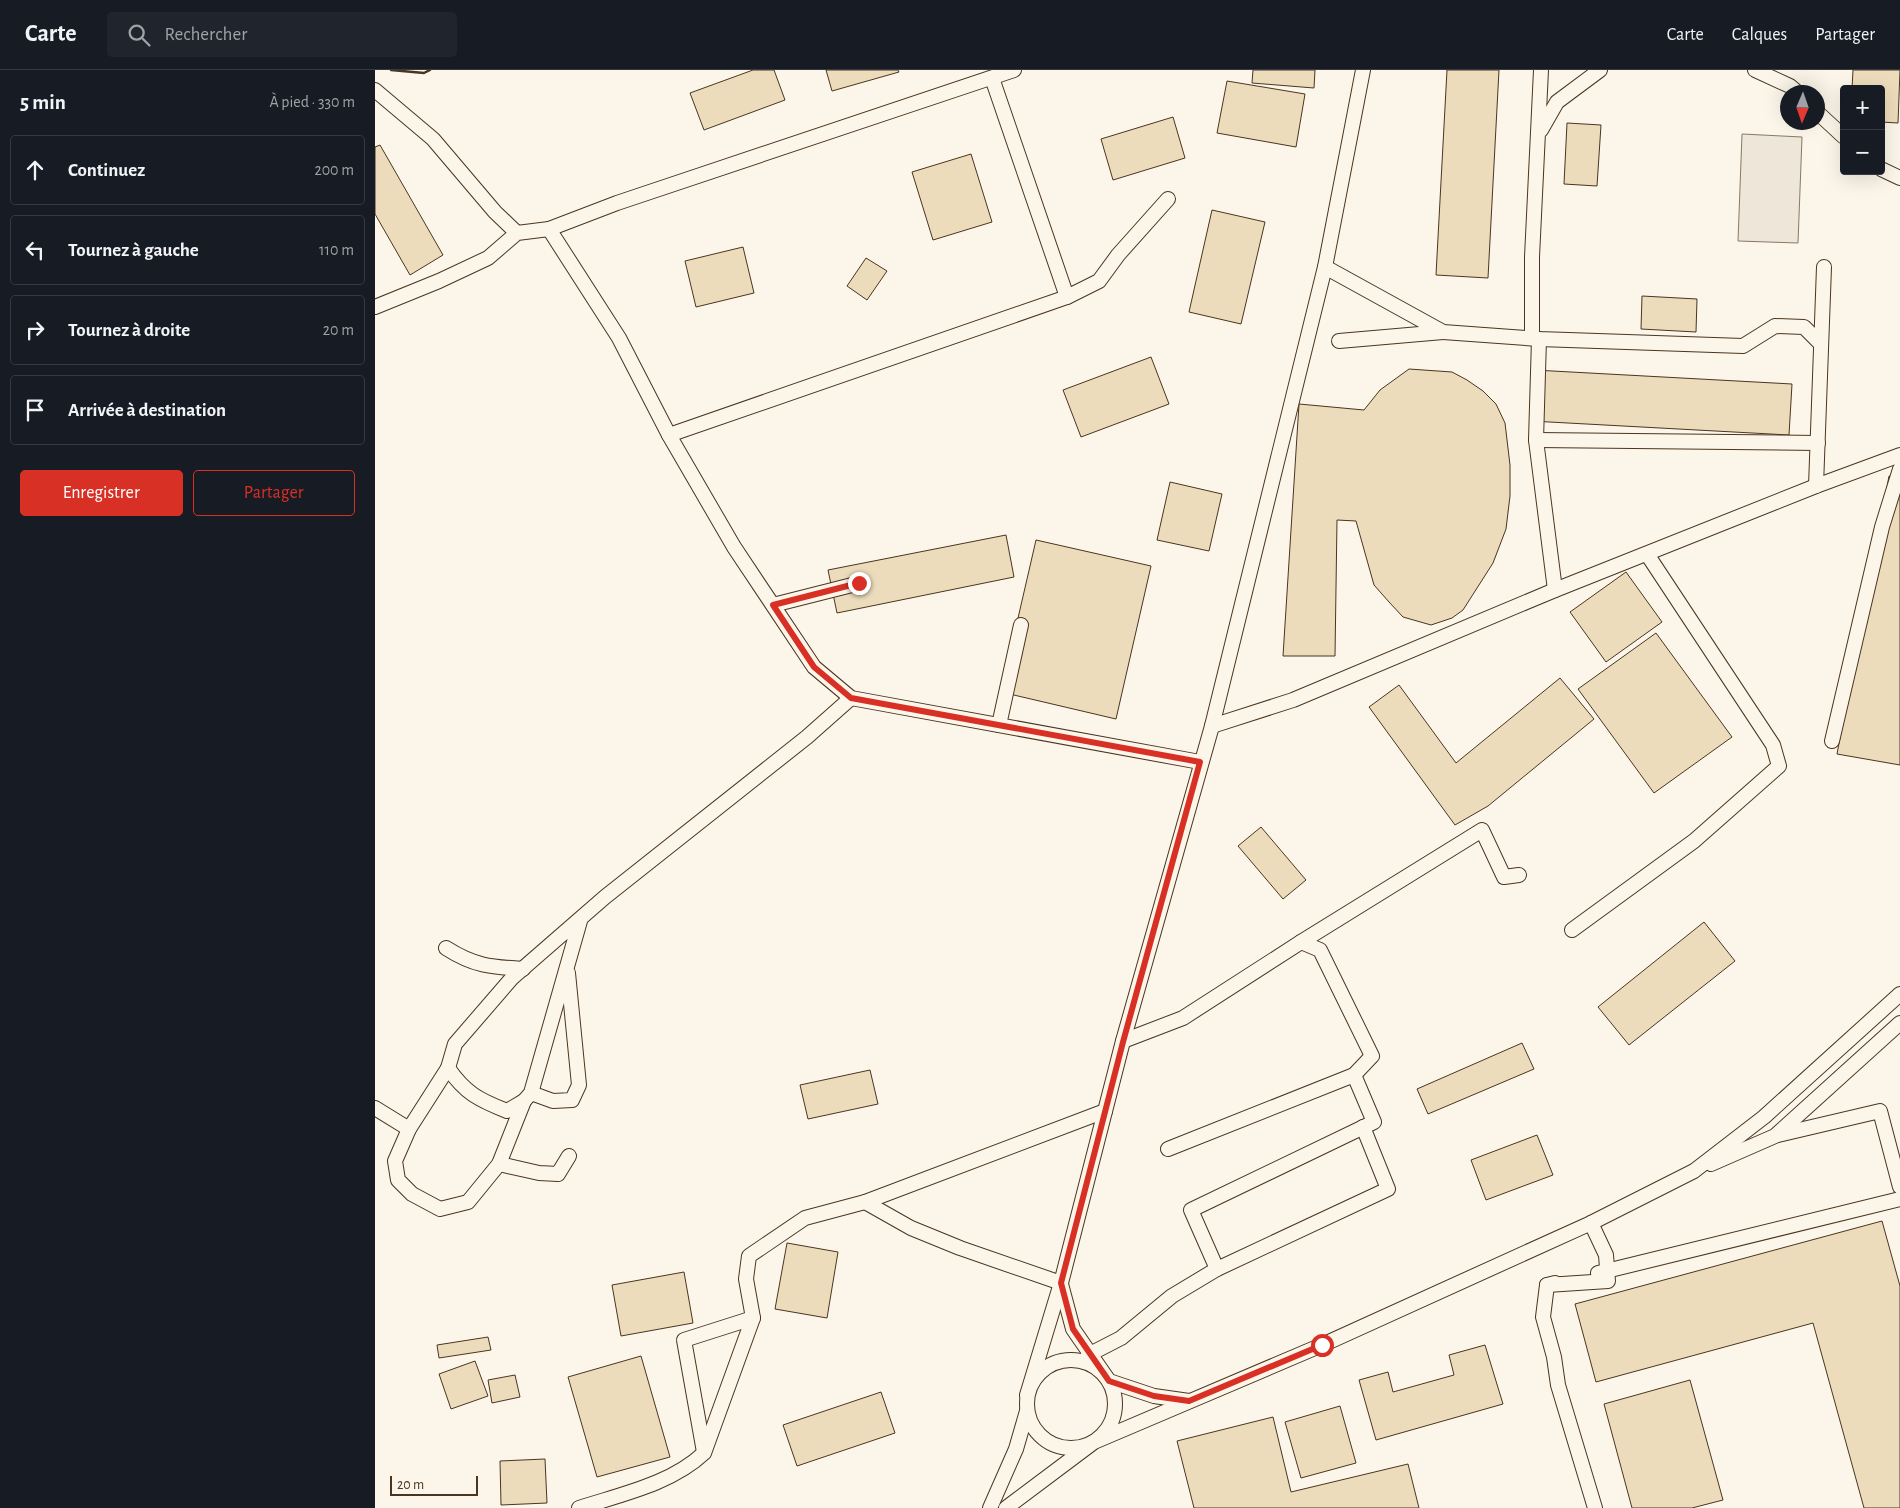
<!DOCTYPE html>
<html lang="fr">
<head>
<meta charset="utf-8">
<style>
  :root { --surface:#171b24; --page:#20242c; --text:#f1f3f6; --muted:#9ea1a6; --line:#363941; --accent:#d93025 }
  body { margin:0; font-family:"Alegreya Sans",sans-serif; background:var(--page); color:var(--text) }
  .controls { position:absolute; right:15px; top:15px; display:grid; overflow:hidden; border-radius:5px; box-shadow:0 5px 20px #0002 }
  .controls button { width:45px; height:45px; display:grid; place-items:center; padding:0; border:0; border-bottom:1px solid var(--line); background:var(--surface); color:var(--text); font:25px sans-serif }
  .compass { position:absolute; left:1405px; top:15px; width:45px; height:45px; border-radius:50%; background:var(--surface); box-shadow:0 5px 20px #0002; rotate:182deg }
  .scale { position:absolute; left:15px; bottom:12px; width:88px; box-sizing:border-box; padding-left:5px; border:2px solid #4a3520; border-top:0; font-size:14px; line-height:18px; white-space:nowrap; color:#4a3520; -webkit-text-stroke:4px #fbf6e9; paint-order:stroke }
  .stop { position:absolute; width:15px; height:15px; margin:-11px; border:4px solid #d93025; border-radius:50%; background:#fff }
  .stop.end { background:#d93025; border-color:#fff; box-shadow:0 1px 5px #0008 }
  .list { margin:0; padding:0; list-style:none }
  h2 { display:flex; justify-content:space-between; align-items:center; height:65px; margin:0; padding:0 20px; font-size:21px }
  h2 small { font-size:16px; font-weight:400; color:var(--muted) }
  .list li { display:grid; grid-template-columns:32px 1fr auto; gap:15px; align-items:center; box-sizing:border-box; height:70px; margin:0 10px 10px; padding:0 10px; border:1px solid var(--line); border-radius:5px }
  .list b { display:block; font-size:19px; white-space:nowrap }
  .list em { font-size:16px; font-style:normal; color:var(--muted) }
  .actions { display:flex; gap:10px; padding:15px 20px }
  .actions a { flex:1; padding:11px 0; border:1px solid var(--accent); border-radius:5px; text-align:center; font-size:18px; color:var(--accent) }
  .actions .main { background:var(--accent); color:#fff }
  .icon { flex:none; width:28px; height:28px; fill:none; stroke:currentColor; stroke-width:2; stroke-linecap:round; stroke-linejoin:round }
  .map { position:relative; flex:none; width:1525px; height:1438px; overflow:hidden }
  header { display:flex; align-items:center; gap:30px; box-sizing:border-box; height:70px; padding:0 25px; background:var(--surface); border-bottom:1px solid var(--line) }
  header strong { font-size:24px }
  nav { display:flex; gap:28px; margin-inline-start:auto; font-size:18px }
  .search { width:350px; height:45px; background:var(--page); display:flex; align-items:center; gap:12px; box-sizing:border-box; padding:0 18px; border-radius:5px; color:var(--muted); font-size:19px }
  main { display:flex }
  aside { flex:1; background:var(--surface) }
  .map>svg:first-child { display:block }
  .green { fill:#ede6d9; stroke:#887966 }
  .building { fill:#ecdcbc; stroke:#4a3520 }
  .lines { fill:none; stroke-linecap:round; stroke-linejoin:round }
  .lane-casing { stroke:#4a3520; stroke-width:16 }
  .lane { stroke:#fbf6e9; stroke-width:14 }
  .wall { stroke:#4a3520; stroke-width:2.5 }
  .route { stroke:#d93025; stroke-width:6 }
</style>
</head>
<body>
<header>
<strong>Carte</strong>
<div class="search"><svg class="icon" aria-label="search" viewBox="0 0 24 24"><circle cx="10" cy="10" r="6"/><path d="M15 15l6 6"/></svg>Rechercher</div>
<nav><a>Carte</a><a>Calques</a><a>Partager</a></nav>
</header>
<main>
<aside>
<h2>5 min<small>À pied · 330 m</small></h2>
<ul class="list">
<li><svg class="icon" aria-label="ahead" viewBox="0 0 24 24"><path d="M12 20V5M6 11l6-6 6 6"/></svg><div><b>Continuez</b></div><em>200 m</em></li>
<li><svg class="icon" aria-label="left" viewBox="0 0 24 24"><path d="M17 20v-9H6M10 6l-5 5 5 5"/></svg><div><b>Tournez à gauche</b></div><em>110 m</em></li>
<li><svg class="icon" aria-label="right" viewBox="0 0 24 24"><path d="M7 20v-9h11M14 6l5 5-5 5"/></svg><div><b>Tournez à droite</b></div><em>20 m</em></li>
<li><svg class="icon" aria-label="arrive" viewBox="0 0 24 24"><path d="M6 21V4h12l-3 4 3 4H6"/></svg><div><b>Arrivée à destination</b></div></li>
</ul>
<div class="actions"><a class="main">Enregistrer</a><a>Partager</a></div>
</aside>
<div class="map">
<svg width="1525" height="1438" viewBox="0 0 1525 1438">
  <rect width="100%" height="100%" fill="#fbf6e9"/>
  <!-- green -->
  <polygon class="green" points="1367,64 1427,67 1423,173 1363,171"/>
  <!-- building -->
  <g class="building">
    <polygon points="378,0 399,0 410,30 329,60 315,23"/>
    <polygon points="451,0 523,0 524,2 457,21"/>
    <polygon points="878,0 940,0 939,18 877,13"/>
    <polygon points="1072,0 1124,0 1113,208 1061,205"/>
    <polygon points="1478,0 1525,0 1523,53 1506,52 1506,19 1477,19"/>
    <polygon points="852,11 930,24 921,77 842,63"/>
    <polygon points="798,47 810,88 738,110 726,69"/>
    <polygon points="1192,53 1226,55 1222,116 1189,114"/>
    <polygon points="5,75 68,185 35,205 0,144 0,77"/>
    <polygon points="596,84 617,152 558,170 537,102"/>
    <polygon points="837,140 890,152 866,254 814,242"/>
    <polygon points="368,177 379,223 321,237 310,191"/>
    <polygon points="491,188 512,201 492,230 472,216"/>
    <polygon points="1267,226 1322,229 1321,262 1266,259"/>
    <polygon points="776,287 794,334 706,367 688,320"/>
    <polygon points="1034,299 1077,302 1092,310 1108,321 1121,334 1130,353 1135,395 1135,426 1131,459 1118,493 1088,540 1077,548 1056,555 1028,547 1014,532 999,515 981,451 962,450 960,586 908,586 924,334 989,340 1005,320"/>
    <polygon points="1159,300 1417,314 1414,365 1156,351"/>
    <polygon points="1514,406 1525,408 1525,695 1462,684"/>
    <polygon points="795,412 847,424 834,481 782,470"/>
    <polygon points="631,465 639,507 462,543 453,500"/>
    <polygon points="661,470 776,496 741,649 626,622"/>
    <polygon points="1251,502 1287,552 1231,592 1195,542"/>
    <polygon points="1281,563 1357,667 1279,723 1203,619"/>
    <polygon points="1185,608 1219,649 1113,736 1080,755 994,637 1024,615 1081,693"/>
    <polygon points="886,757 931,810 908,829 863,776"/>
    <polygon points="1329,852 1360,891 1254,975 1223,937"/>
    <polygon points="1147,973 1159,999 1053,1044 1042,1019"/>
    <polygon points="495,1000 503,1034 433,1049 425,1015"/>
    <polygon points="1162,1065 1178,1105 1111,1130 1096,1090"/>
    <polygon points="1507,1151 1525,1216 1525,1438 1489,1438 1438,1253 1221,1312 1200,1234"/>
    <polygon points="412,1173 463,1182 452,1248 400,1239"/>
    <polygon points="309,1202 318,1253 246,1266 237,1215"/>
    <polygon points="113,1267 116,1280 64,1288 62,1275"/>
    <polygon points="1110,1275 1128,1334 1001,1370 984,1310 1013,1302 1018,1322 1079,1305 1074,1285"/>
    <polygon points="266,1286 295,1387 222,1407 193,1307"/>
    <polygon points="100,1291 113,1326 76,1339 64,1304"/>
    <polygon points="140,1305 145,1327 117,1333 113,1310"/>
    <polygon points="1315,1310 1348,1430 1317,1438 1257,1438 1229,1334"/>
    <polygon points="506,1322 520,1363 422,1396 408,1355"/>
    <polygon points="965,1336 981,1393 926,1408 910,1352"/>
    <polygon points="898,1347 916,1422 1033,1394 1044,1438 819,1438 802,1371"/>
    <polygon points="170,1389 172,1433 126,1435 125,1391"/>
  </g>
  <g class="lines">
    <defs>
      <g id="lane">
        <polyline points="1380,0 1415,16 1422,22"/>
        <polyline points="617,8 692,227"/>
        <polyline points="0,20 58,69 120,142 142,163"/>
        <polyline points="1442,42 1469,67"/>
        <polyline points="1166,60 1182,32 1225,0"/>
        <polyline points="1506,99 1525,108"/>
        <polyline points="174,159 244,268 294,365 359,477 439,597 476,628 825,692"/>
        <polyline points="950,197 1068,262 1164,269 1368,276 1400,256 1429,257 1446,274"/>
        <polyline points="0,237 64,211 113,188 142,163 174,159 242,133 639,0"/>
        <polyline points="1157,268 1157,187 1166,0"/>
        <polyline points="1164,269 1161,370 1180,520"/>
        <polyline points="964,271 1068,262"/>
        <polyline points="294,365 692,227 724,211 743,185 793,129"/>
        <polyline points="1161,370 1443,373"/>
        <polyline points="1441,416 1449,197"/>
        <polyline points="398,535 485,513"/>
        <polyline points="624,655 646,555"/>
        <polyline points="837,656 918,630 1180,520 1441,416 1525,385"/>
        <polyline points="1457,671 1507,457 1525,399"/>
        <polyline points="205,851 156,1023 149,1031 124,1094 93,1132 65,1139 37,1124 23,1110 20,1091 34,1059 73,998 80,974 137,908 230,827 432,667 476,628"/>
        <polyline points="1197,860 1319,771 1404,696 1398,675 1272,484"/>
        <polyline points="926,872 945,880 997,986 979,1005"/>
        <path d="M 71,878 C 99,896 116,897 148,899"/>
        <polyline points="748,971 808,948 926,872 1107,760 1129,807 1144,805"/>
        <path d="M 73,998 C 90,1023 104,1030 132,1041 L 149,1031"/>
        <polyline points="156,1023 178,1031 197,1030 204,1015 193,903"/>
        <polyline points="0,1038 34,1059"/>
        <polyline points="1403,1065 1505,1041 1525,1117"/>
        <polyline points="793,1079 979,1005 999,1052 816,1140 842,1199"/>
        <polyline points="124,1094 164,1103 183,1104 194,1086"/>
        <polyline points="1336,1094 1400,1066 1525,953"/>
        <polyline points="490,1132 536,1158 585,1178 686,1213"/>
        <polyline points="1216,1153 1319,1101 1389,1047 1525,924"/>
        <polyline points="1223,1203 1525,1129"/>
        <polyline points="1180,1213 1172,1215 1168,1247 1179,1287 1183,1315 1220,1438"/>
        <polyline points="686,1214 698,1259 734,1311 779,1326 814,1331"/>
        <polyline points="713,1285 746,1268 797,1226 842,1199 1013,1119 988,1057"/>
        <circle cx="696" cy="1334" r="44"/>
        <polyline points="652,1325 686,1213 748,971 837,656 950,197 988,0"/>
        <polyline points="329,1382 309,1270 378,1248"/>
        <path d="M 204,1438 C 247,1424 296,1414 329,1383 L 378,1248 L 371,1209 L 374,1186 L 430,1148 L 490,1132 L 730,1041"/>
        <polyline points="615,1438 641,1379 652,1341"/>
        <polyline points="631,1438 719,1372 947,1275 1216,1153 1231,1185 1233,1211 1172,1215"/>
      </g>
    </defs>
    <!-- lane casing -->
    <use href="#lane" class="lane-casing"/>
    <!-- lane -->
    <use href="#lane" class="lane"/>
    <!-- wall -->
    <polyline class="wall" points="16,0 49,3 55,0"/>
  </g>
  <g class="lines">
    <!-- route -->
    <polyline class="route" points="484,513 398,535 439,597 476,628 825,692 748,972 686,1213 698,1259 734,1311 779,1326 814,1331 947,1275"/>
  </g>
</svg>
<div class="controls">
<button>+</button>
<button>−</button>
</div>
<svg class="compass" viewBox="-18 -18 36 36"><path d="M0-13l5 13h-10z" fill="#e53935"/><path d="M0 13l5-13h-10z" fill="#9ea1a6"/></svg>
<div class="scale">20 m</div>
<div class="stop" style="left:947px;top:1275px"></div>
<div class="stop end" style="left:484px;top:513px"></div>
</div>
</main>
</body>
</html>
